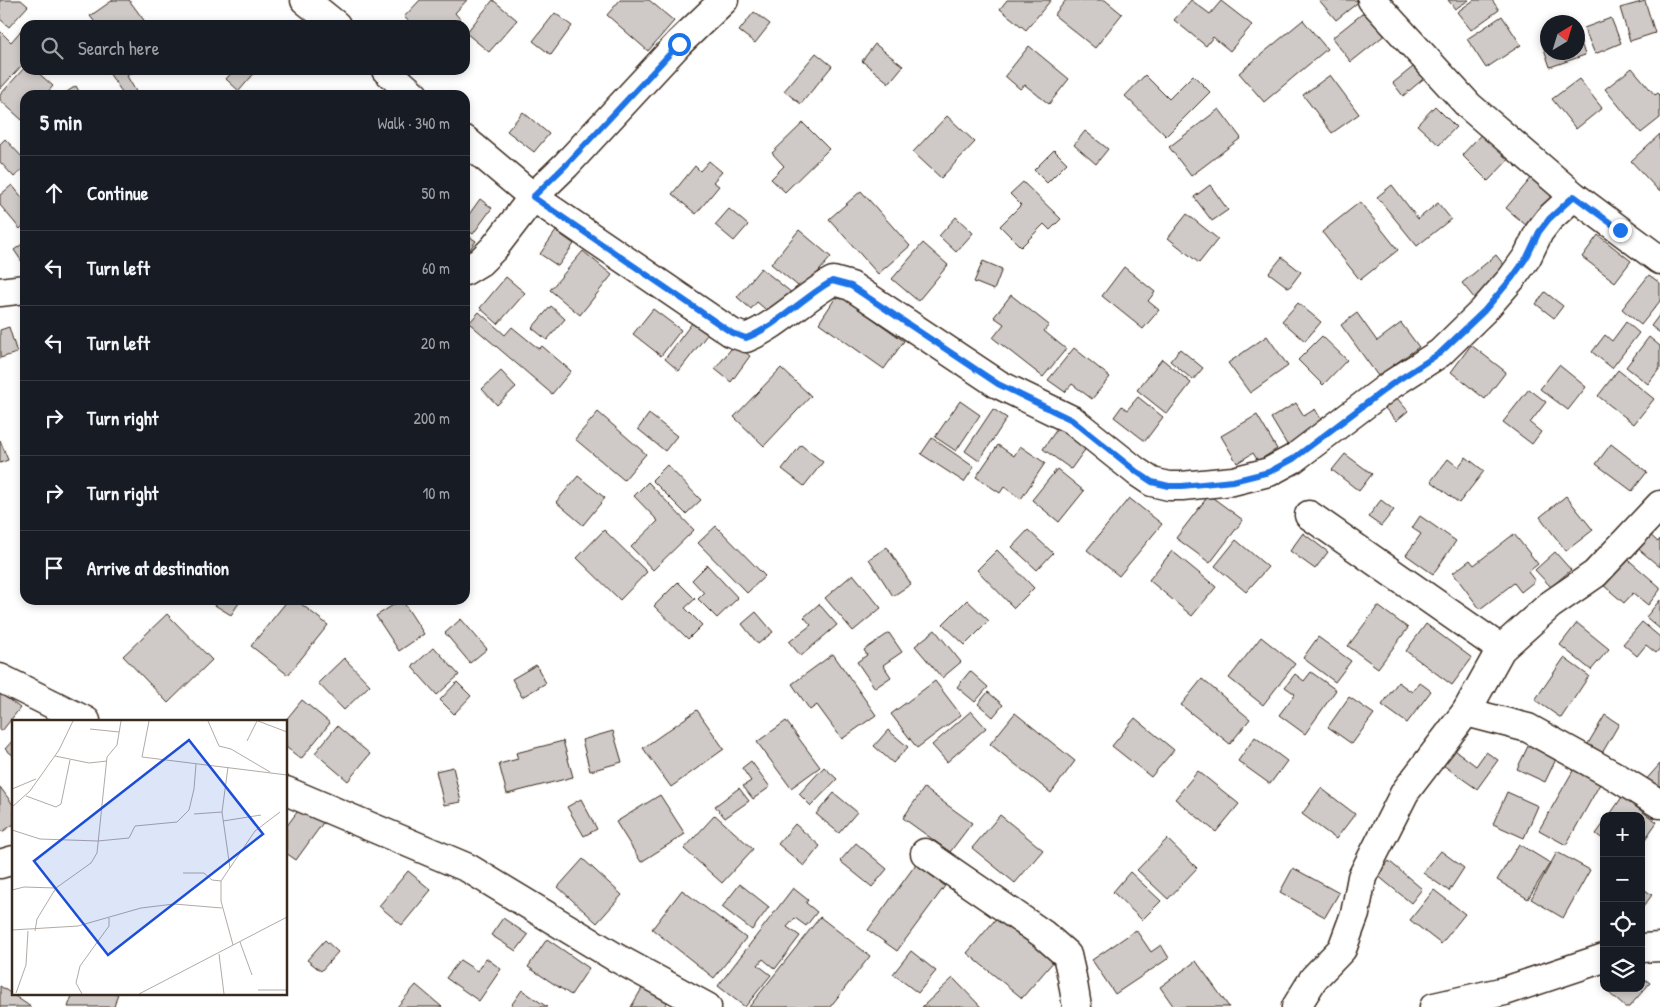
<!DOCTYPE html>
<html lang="en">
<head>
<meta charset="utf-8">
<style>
  :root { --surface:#171b24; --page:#242831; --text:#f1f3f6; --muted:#9ea1a6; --line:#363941 }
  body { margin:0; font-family:"Patrick Hand",sans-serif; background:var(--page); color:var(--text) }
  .controls { position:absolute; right:15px; bottom:15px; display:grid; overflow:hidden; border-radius:10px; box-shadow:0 2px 8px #0003 }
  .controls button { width:45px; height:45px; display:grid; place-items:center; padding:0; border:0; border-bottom:1px solid var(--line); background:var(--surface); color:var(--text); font:25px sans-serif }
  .compass { position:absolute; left:1540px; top:15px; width:45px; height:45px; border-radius:50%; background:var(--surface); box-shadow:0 2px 8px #0003; rotate:38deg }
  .stop { position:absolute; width:15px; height:15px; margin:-11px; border:4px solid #1a73e8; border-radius:50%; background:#fff }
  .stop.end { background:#1a73e8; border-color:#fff; box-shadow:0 1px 5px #0008 }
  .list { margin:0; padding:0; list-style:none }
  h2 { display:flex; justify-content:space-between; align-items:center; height:65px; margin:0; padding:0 20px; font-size:21px }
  h2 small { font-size:16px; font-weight:400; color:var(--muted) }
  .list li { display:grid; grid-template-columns:32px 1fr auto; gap:15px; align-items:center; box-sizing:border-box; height:75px; padding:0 20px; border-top:1px solid var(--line) }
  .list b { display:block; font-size:19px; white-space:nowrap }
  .list em { font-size:16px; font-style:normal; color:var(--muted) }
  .icon { flex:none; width:28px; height:28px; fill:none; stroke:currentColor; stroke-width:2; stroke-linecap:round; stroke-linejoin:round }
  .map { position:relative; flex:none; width:1660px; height:1007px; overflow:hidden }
  .search { position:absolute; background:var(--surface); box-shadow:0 2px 8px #0003; left:20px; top:20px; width:450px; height:55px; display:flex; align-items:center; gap:12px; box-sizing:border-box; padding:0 18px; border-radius:15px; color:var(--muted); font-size:19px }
  .panel { position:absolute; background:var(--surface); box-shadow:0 2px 8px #0003; left:20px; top:90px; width:450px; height:515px; border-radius:15px }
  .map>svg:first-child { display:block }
  .building { fill:#cfcac7; stroke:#3b2a1e }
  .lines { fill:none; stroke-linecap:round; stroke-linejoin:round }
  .minor-casing { stroke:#3b2a1e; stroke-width:31 }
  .minor { stroke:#fff; stroke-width:28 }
  .route { stroke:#1a73e8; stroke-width:6 }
  .inset-road { fill:none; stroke:#b1aaa5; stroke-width:1 }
  .view { fill:#1d4ed8; fill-opacity:0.15; stroke:#1d4ed8; stroke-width:2.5 }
  .inset-edge { fill:none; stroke:#3b2a1e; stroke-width:2.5 }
</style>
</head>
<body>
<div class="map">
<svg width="1660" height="1007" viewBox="0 0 1660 1007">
  <rect width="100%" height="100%" fill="#fff"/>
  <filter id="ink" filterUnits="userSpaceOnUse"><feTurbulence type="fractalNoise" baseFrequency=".02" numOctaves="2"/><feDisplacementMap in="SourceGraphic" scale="10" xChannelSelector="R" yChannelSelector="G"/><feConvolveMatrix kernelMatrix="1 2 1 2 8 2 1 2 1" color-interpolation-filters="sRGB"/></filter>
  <g filter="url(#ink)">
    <!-- building -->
    <g class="building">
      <polygon points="0,0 21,0 28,6 9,27 0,19"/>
      <polygon points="113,0 129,0 146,23 143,25 97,25 90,16"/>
      <polygon points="420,0 467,0 455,13 460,19 453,25 413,25 404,17"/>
      <polygon points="493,0 517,20 489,52 466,33"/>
      <polygon points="620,0 649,0 674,21 648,51 607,15"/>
      <polygon points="1007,0 1051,0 1026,30 1000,9"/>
      <polygon points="1066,0 1105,0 1122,14 1095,48 1054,15"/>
      <polygon points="1191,0 1210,14 1221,1 1252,25 1230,51 1213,37 1206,46 1174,20"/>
      <polygon points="1319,0 1361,0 1336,20"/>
      <polygon points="1448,0 1469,0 1455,9"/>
      <polygon points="1474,0 1492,0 1499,10 1471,30 1457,12"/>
      <polygon points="1645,1 1655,33 1630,41 1620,8"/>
      <polygon points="1372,6 1391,30 1351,62 1332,38"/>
      <polygon points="754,12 770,24 755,43 739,31"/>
      <polygon points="555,13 572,26 551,55 533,41"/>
      <polygon points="1502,16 1521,45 1486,68 1467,39"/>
      <polygon points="1611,18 1621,43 1595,54 1584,28"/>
      <polygon points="1303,20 1327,49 1264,102 1239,73"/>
      <polygon points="25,26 25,62 0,89 0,31 11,42"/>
      <polygon points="1578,33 1585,55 1550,67 1541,40 1548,38 1548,52 1578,52"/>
      <polygon points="875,44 903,66 889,83 862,61"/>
      <polygon points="1029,46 1069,79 1049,104 1025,85 1020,89 1005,76"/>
      <polygon points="816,53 832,66 801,104 784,91"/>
      <polygon points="1418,63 1428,75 1403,96 1393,83"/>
      <polygon points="25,67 25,70 35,70 53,86 45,95 25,95 25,117 22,120 0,100 0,95"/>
      <polygon points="1632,68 1655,95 1658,93 1660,95 1660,118 1641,133 1605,89"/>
      <polygon points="107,70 136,70 127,76 138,95 124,95"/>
      <polygon points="234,70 257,70 239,91 226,79"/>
      <polygon points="1145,75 1169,99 1193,75 1210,92 1166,136 1125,96"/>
      <polygon points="1330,75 1359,114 1332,133 1303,95"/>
      <polygon points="1579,79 1602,108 1576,129 1552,99"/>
      <polygon points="76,86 81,95 62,95"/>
      <polygon points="1435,106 1456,127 1439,145 1417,125"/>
      <polygon points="1219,109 1241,138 1191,176 1169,147"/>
      <polygon points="523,112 549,134 534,152 507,131"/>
      <polygon points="947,116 975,142 941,178 913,152"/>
      <polygon points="803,123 829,149 785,192 771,179 784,166 772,153"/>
      <polygon points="1488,127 1515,153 1488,181 1462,155"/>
      <polygon points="1085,131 1108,149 1096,164 1074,145"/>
      <polygon points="1660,134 1660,190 1659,191 1631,161"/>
      <polygon points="5,139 25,160 25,167 14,177 0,162 0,144"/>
      <polygon points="1054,150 1067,163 1047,183 1034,170"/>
      <polygon points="709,161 722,172 713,182 719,186 696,214 672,194 695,166 700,171"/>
      <polygon points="1533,176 1555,195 1528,227 1506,208"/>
      <polygon points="1023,182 1061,219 1050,230 1044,224 1021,247 1000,226 1021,205 1010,194"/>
      <polygon points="12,185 25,201 25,224 20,229 0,205 0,195"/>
      <polygon points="1210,185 1228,210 1212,221 1194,197"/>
      <polygon points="1392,185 1418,219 1438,203 1451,219 1417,246 1377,197"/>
      <polygon points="861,191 910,246 878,274 829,219"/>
      <polygon points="480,199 492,208 473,234 465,229 465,220"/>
      <polygon points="1360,202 1398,250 1360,280 1322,232"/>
      <polygon points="729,209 748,225 734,241 715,225"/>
      <polygon points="1187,214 1218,239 1199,263 1168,238"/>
      <polygon points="956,217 973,233 956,252 939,236"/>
      <polygon points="799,230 831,257 803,290 771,264"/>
      <polygon points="556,231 574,244 558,266 540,254"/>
      <polygon points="465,234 476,241 465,256"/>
      <polygon points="1598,235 1631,261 1615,282 1582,257"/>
      <polygon points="25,242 25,266 14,250"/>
      <polygon points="923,243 948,265 918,301 892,279"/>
      <polygon points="583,251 612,275 580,315 550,290"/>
      <polygon points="1496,255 1509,271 1475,299 1462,283"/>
      <polygon points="1282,257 1301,272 1289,288 1269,273"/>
      <polygon points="983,261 1002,269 994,290 974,282"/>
      <polygon points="1124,267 1155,292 1148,301 1159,310 1143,329 1102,296"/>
      <polygon points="761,268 792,293 773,316 757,302 751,309 737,297"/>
      <polygon points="1649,275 1660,283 1660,301 1641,325 1622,309"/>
      <polygon points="506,277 525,293 498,324 480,308"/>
      <polygon points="1545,292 1563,306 1554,318 1536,304"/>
      <polygon points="838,294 904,341 884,369 819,323"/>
      <polygon points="1011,295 1049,325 1044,331 1066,349 1043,377 993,338 1004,324 994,317"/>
      <polygon points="1298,303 1321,322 1305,341 1282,321"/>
      <polygon points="551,306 565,319 547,340 532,328"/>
      <polygon points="653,309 681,330 661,356 633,334"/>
      <polygon points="479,312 505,335 512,327 539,349 542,346 571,371 552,394 469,323"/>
      <polygon points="1357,313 1377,341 1401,323 1419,347 1378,376 1341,325"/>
      <polygon points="1660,314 1660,333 1651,326"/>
      <polygon points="695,319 710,331 679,371 665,359"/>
      <polygon points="1626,322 1639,333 1612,368 1592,352 1605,335 1612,341"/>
      <polygon points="9,327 17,353 0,358 0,330"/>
      <polygon points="1267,336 1288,366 1250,393 1228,363"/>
      <polygon points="1322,336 1347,360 1323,385 1298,360"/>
      <polygon points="1649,337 1660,346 1660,368 1648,384 1626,367"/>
      <polygon points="735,344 750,356 731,382 715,369"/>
      <polygon points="1471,345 1506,372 1485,399 1451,372"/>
      <polygon points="1074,348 1110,377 1092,399 1072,384 1065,392 1048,380"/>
      <polygon points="1180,349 1203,368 1193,380 1170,361"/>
      <polygon points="1162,359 1191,383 1167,414 1137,390"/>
      <polygon points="1559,365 1586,387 1568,410 1540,389"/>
      <polygon points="781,368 811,396 764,446 734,417"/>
      <polygon points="1618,370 1654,399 1634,424 1598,396"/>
      <polygon points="501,371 516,387 497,405 482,389"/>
      <polygon points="1529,389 1546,402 1530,423 1541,432 1532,444 1503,422"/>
      <polygon points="1138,397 1163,417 1145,441 1114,417 1122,406 1127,410"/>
      <polygon points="1396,397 1408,411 1396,421 1384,407"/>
      <polygon points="960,401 980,415 956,451 935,437"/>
      <polygon points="1296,403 1304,416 1315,409 1325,426 1289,448 1271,418"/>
      <polygon points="993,409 1007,418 979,461 965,451"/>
      <polygon points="598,412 646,454 624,480 575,439"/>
      <polygon points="649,414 677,436 665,451 638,429"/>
      <polygon points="1257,415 1277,449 1258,461 1253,453 1237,463 1221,436"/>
      <polygon points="1064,419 1092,440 1071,469 1043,449"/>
      <polygon points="932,438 974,467 964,482 921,454"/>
      <polygon points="0,440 8,460 0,463"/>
      <polygon points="1611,444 1647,472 1632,491 1596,464"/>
      <polygon points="801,445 823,462 804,486 782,469"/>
      <polygon points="998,445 1014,456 1020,446 1045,463 1021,499 1004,487 1000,493 976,477"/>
      <polygon points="1345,454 1372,474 1359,491 1332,470"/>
      <polygon points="1466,457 1484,471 1459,503 1431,481 1448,459 1458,467"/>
      <polygon points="667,465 701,500 686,514 652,480"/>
      <polygon points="1057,469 1084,491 1059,522 1032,500"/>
      <polygon points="578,476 605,498 583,525 556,502"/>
      <polygon points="648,482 694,530 653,570 631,547 658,521 634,496"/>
      <polygon points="1209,495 1243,520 1210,563 1176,538"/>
      <polygon points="1566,496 1593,530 1566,551 1540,517"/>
      <polygon points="1129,498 1162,524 1119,576 1087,550"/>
      <polygon points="1381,500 1394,510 1381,526 1368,517"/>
      <polygon points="1420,516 1456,541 1433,574 1406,555 1421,534 1412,528"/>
      <polygon points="716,526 765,576 747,593 698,543"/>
      <polygon points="604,530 647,572 620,600 577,558"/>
      <polygon points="1028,530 1053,553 1037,570 1012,547"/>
      <polygon points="1303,533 1328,552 1315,569 1290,551"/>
      <polygon points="1648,533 1658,542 1660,539 1660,567 1636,547"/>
      <polygon points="1514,534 1538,564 1528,572 1535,581 1521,592 1514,583 1480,609 1453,573 1470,560 1474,565"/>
      <polygon points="1236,540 1268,567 1246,592 1215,566"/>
      <polygon points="887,547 911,584 893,596 869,559"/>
      <polygon points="997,550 1034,588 1014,608 977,570"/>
      <polygon points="1172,551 1216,587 1192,616 1149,580"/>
      <polygon points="1555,552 1571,570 1551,587 1535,570"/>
      <polygon points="1625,557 1660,587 1660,590 1648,605 1633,593 1624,603 1602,584"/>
      <polygon points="707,565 738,598 717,618 698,599 704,593 692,580"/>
      <polygon points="853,574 881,608 853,631 825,598"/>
      <polygon points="678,582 695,599 685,608 702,625 688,639 654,606"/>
      <polygon points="209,600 241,600 231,615 208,601"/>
      <polygon points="288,600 296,600 328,625 288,675 251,646"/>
      <polygon points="401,600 402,600 424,634 399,651 376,616"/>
      <polygon points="967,600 989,621 965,645 943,624"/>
      <polygon points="1660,600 1660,629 1646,617"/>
      <polygon points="819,604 837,625 801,656 789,642 811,625 804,617"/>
      <polygon points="1378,606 1408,628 1378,668 1348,646"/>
      <polygon points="756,612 773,632 758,644 742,624"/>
      <polygon points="167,614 212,660 168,703 123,656"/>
      <polygon points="461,619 487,649 470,663 445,633"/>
      <polygon points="1642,622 1660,637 1660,648 1656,653 1646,645 1637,656 1623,644"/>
      <polygon points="1577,623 1609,649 1591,670 1560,645"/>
      <polygon points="1426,624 1472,658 1452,685 1406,651"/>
      <polygon points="935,630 961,662 942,678 915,646"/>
      <polygon points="889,633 902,652 883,665 891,677 875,688 857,662 867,655 864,650"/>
      <polygon points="1261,637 1295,664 1263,705 1229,678"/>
      <polygon points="1318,637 1351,661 1335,682 1303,658"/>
      <polygon points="434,647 459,675 437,695 412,667"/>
      <polygon points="833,654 876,715 842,739 817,705 810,710 792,684"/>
      <polygon points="344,658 370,685 344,710 318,683"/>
      <polygon points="1564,658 1589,676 1561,718 1535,700"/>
      <polygon points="536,665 546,683 522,697 512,679"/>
      <polygon points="970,671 988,687 975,702 957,687"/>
      <polygon points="1311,672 1336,690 1305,734 1279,715 1295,694 1285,687 1295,674 1304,681"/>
      <polygon points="1202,679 1250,719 1230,744 1181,705"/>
      <polygon points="935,681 961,715 917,748 891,714"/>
      <polygon points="457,682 471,696 454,714 440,700"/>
      <polygon points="1398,682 1412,692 1419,682 1431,691 1407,723 1382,705"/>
      <polygon points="988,692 1003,705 993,717 978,704"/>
      <polygon points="0,693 20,708 2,731 0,730"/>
      <polygon points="1349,697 1374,714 1352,744 1328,727"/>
      <polygon points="302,700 330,723 301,759 286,747 285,721"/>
      <polygon points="697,710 724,749 671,787 643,748"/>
      <polygon points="971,711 986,728 947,762 932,745"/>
      <polygon points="1015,713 1075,761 1051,793 990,744"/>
      <polygon points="1605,715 1619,724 1601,755 1586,747"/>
      <polygon points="1135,718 1174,750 1151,777 1112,746"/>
      <polygon points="786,721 820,767 791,788 757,742"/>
      <polygon points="337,726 370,754 348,781 315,753"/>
      <polygon points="888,730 908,747 893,763 874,746"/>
      <polygon points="613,731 622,762 590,771 582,740"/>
      <polygon points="1255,737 1287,761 1270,784 1238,761"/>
      <polygon points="14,739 14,756 5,749"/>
      <polygon points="563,741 573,777 507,794 499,764 518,759 516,753"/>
      <polygon points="1530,742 1558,755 1545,782 1517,769"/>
      <polygon points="1451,747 1476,766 1486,752 1498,760 1477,789 1440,763"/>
      <polygon points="751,761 770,787 753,799 743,786 751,781 742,768"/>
      <polygon points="1660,764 1660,793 1643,783"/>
      <polygon points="453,767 461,802 444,805 436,771"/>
      <polygon points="824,767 837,779 811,806 799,794"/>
      <polygon points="1574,769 1600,784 1566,845 1539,830"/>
      <polygon points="1198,771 1239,804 1216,832 1175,799"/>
      <polygon points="0,787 14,806 14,824 2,832 0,829"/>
      <polygon points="739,788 749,801 725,818 715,806"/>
      <polygon points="924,788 972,823 950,852 903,818"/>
      <polygon points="1321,788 1355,814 1336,839 1302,814"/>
      <polygon points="1507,792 1538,806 1524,838 1493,824"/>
      <polygon points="834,793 857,812 839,833 816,814"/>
      <polygon points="660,795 685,834 641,862 616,822"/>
      <polygon points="1622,797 1657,822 1641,845 1641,816 1609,816"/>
      <polygon points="581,799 597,829 584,836 567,807"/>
      <polygon points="303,804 325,820 296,860 286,853 286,827"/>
      <polygon points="715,815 753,849 722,883 684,849"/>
      <polygon points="1000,815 1043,850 1015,883 972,848"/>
      <polygon points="1604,823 1604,840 1596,834"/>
      <polygon points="795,824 820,846 804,866 778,844"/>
      <polygon points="1167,839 1197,868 1168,899 1137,870"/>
      <polygon points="856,843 887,869 872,887 840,861"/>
      <polygon points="1519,844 1550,863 1528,899 1497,880"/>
      <polygon points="1441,851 1464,868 1449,891 1423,873"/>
      <polygon points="1557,852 1590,870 1563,918 1531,899"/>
      <polygon points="583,859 622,895 597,923 558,887"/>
      <polygon points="1389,861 1422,889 1411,903 1377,875"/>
      <polygon points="916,864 945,886 897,951 868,930"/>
      <polygon points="1293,868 1339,893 1325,917 1280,892"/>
      <polygon points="408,871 431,890 402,925 379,906"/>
      <polygon points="1130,872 1161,901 1142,920 1113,892"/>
      <polygon points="740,884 769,907 752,930 722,907"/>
      <polygon points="1641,887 1652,895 1641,910"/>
      <polygon points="793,888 808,900 806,903 817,912 806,926 795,918 787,927 800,936 775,969 763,959 758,965 771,975 745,1007 718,986"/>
      <polygon points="682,890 746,938 714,978 652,929"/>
      <polygon points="1434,890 1465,914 1441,944 1410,920"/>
      <polygon points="999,915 1054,961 1022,998 967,953"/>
      <polygon points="820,917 870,956 830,1007 749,1007"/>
      <polygon points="503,918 528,935 516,951 491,935"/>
      <polygon points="1136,930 1151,952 1161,945 1169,958 1115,994 1092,960"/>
      <polygon points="547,939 589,968 571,995 528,967"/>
      <polygon points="325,940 338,952 321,971 307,960"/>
      <polygon points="911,951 936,971 918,993 893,974"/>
      <polygon points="486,958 501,969 479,1001 446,978 460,960 477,971"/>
      <polygon points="1196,961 1229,1007 1174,1007 1160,987"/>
      <polygon points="1641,976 1650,983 1629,1007 1625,1007 1609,993 1613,988 1641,988"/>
      <polygon points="953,978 981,1007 922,1007"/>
      <polygon points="416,985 442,1007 397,1007"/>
      <polygon points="644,985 668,1000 664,1007 631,1007"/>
      <polygon points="0,986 31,1007 0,1007"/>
      <polygon points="522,990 547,1007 510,1007"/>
      <polygon points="73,993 118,993 114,1007 68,1007"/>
    </g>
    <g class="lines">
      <defs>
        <g id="minor">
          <polyline points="305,0 336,25"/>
          <polyline points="1372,0 1469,106 1574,196 1660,260"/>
          <polyline points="386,70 414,95"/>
          <path d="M 465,140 L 533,197 L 732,333 L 746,338 C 777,326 803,298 833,281 L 851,286 L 998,384 L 1072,420 L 1137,472 L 1152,482 L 1169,486 L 1182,486 L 1233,481 L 1269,472 L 1293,459 L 1392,384 L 1440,353 L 1483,311 L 1512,278 L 1527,257 L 1539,232 L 1549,219 L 1574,196"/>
          <polyline points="465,271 480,262 494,248 533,197 566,165 679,43 724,0"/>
          <polyline points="0,292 25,289"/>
          <polyline points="1309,515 1501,649"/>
          <polyline points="0,678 86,721"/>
          <polyline points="1466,712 1528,728 1615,776 1660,804"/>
          <polyline points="286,791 468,868 615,957 707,1007"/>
          <polyline points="925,853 1043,934 1067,955 1072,977 1077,1007"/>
          <polyline points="0,864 14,860"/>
          <polyline points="1641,948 1660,947"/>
          <polyline points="1296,1007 1314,978 1342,949 1355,914 1362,877 1405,792 1466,712 1501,649 1550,605 1595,574 1660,505"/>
          <polyline points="1434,1007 1505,991 1604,958"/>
        </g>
      </defs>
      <!-- minor casing -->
      <use href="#minor" class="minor-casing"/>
      <!-- minor -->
      <use href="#minor" class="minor"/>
    </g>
  </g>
  <g class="lines" filter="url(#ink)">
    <!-- route -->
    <path class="route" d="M 679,44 L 566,165 L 533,197 L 732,333 L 746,338 C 777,326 802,298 832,281 L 851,286 L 998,384 L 1072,420 L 1137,472 L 1152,482 L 1169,486 L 1182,486 L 1233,481 L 1269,472 L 1293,459 L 1392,384 L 1440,353 L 1484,311 L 1512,278 L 1527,257 L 1539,232 L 1549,219 L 1574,196 L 1620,230"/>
  </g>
  <!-- overview -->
  <g transform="translate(12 720)">
    <rect width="275" height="275" fill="#fff"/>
    <path class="inset-road" d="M 137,1 L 130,37 L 275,55M 196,1 L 207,26 L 219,29 L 258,52M 246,1 L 275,12M 78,9 L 107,12M 235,21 L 245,1M 43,36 L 77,43 L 95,41M 216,47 L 210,92 L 218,148M 0,69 L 24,59M 14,76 L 44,87 L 49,84 L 58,40M 0,87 L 18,71 L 47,30 L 61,1M 182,94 L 210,92M 211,101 L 249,95M 0,110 L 28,119 L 86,121 L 117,118 L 123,106 L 165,102 L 177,90 L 182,69 L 184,44M 171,153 L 192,153 L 200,160 L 209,161M 0,170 L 12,167 L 44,168M 0,210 L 66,206 L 129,188 L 162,184 L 210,188M 23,211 L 25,199 L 44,168 L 79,143 L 85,133 L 95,37 L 105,25 L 109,1M 228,222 L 240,255M 221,225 L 209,181 L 209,161 L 243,111 L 268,92M 207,234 L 212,274M 246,270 L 275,270M 4,273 L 14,245 L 16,211M 70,274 L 64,263 L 68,246 L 97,206 L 97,198M 127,274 L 275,197"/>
    <path class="view" d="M 177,20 L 251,114 L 96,235 L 22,141 Z"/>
    <rect width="275" height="275" class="inset-edge"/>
  </g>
</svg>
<div class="controls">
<button>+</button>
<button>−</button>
<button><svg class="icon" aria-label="locate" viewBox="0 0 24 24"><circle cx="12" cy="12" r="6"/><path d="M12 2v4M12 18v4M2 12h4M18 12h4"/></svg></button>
<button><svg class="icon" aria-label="layers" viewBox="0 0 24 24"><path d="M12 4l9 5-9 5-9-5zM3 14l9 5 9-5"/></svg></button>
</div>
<svg class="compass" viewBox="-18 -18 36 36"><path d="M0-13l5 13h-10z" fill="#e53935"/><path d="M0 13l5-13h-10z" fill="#9ea1a6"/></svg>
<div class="stop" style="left:679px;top:44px"></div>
<div class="stop end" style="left:1620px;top:230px"></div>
<div class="search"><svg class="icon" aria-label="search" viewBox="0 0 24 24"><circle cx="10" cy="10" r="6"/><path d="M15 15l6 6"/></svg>Search here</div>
<section class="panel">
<h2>5 min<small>Walk · 340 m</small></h2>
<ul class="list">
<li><svg class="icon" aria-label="ahead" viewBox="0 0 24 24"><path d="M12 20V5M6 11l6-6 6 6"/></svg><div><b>Continue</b></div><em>50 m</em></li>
<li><svg class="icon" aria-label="left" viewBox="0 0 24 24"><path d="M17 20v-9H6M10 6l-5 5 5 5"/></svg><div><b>Turn left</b></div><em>60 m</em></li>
<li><svg class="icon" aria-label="left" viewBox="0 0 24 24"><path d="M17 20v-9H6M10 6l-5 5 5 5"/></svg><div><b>Turn left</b></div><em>20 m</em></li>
<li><svg class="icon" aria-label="right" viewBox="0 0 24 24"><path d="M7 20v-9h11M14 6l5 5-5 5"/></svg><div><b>Turn right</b></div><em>200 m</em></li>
<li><svg class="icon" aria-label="right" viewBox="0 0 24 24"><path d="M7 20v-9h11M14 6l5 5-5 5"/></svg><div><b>Turn right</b></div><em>10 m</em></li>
<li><svg class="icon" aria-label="arrive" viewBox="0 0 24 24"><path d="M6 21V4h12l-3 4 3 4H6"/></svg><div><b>Arrive at destination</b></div></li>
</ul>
</section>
</div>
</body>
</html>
